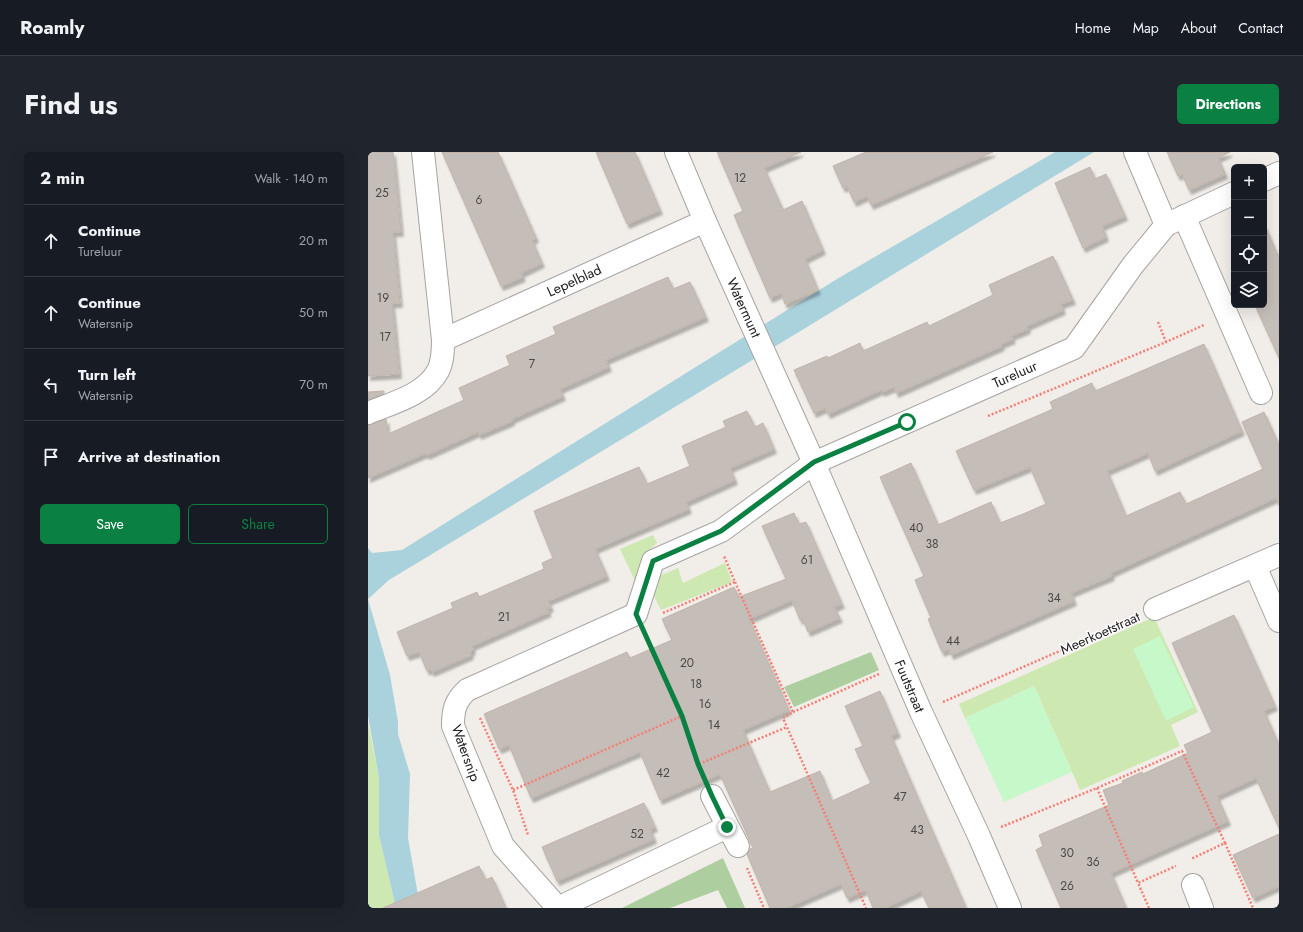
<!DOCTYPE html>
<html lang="en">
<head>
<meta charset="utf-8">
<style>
  :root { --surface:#171b24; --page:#20242c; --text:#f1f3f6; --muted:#9ea1a6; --line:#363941; --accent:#0b8043 }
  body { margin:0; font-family:Jost,sans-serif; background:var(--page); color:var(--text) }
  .controls { position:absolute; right:12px; top:12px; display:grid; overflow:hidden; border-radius:6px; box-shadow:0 4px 16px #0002 }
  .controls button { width:36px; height:36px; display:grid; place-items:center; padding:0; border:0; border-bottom:1px solid var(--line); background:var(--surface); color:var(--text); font:20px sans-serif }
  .stop { position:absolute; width:12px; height:12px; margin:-9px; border:3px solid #0b8043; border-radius:50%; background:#fff }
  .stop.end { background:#0b8043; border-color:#fff; box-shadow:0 1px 4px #0008 }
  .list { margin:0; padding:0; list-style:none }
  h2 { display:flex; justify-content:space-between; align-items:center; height:52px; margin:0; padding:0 16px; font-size:17px }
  h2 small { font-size:13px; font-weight:400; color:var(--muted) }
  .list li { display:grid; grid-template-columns:26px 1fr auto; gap:12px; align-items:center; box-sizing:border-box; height:72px; padding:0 16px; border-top:1px solid var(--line) }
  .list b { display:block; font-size:15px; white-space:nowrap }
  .list p { margin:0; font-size:13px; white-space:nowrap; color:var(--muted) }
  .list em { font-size:13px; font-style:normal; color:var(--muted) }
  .actions { display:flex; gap:8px; padding:12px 16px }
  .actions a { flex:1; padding:9px 0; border:1px solid var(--accent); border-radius:6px; text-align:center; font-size:14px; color:var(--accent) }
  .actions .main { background:var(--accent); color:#fff }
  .icon { flex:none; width:22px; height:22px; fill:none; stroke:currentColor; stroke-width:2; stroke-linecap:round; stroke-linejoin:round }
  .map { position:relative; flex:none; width:911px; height:756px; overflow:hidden; border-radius:6px }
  header { display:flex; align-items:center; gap:24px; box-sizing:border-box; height:56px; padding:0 20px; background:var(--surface); border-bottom:1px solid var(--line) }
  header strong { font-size:19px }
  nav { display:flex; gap:22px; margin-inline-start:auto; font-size:14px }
  .intro { display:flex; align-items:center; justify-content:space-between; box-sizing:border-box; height:96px; padding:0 24px }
  h1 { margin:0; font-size:28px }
  .button { padding:10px 18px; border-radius:6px; background:var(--accent); color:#fff; font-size:14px; font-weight:700 }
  main { display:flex; gap:24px; padding:0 24px }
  aside { flex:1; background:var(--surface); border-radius:6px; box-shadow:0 4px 16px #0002 }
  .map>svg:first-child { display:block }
  .grass { fill:#cde8b0 }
  .forest { fill:#adce9e }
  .park { fill:#c7f8ca }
  .water { fill:#aad2dc }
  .building { fill:#c5bdb7; stroke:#c2b4aa; filter:url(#shadow) }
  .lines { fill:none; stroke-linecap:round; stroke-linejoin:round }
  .minor-casing { stroke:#a5a5a5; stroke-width:24 }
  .path { stroke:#f47f75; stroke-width:2.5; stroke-dasharray:2 2; stroke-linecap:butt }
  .minor { stroke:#fff; stroke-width:22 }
  .route { stroke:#0b8043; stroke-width:5 }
  .labels { text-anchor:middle; stroke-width:3; stroke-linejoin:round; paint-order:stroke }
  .number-label { font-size:12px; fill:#4a4846 }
  .street-label { font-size:14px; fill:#212121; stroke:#fff }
</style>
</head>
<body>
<header>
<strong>Roamly</strong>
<nav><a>Home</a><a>Map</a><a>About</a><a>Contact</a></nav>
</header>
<div class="intro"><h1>Find us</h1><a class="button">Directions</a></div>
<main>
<aside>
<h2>2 min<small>Walk · 140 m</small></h2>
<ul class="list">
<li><svg class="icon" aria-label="ahead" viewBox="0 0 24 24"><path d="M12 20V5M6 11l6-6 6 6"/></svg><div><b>Continue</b><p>Tureluur</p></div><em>20 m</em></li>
<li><svg class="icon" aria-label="ahead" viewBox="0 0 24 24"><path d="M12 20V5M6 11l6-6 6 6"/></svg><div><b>Continue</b><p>Watersnip</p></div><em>50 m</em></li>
<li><svg class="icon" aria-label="left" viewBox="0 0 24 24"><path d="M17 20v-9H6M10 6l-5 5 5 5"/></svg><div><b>Turn left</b><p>Watersnip</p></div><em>70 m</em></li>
<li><svg class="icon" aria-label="arrive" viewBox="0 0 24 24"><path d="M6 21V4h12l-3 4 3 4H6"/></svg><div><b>Arrive at destination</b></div></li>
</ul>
<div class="actions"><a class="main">Save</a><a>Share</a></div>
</aside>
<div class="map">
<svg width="911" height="756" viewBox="0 0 911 756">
  <defs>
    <filter id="shadow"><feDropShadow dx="2.5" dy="4.5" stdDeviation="1" flood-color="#0004"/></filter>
  </defs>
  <rect width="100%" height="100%" fill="#f1ede8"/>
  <!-- grass -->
  <g class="grass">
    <polygon points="285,383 289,391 280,399 268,431 252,397"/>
    <polygon points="357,411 364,430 293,458 286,444 289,425 310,416 315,431"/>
    <polygon points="786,465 830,560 803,573 812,594 712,638 666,534 597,566 591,552"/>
    <polygon points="0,571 11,626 11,683 28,756 0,756"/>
  </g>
  <!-- forest -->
  <g class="forest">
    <polygon points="503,500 511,518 426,555 416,535"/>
    <polygon points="355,706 377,756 359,756 350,738 302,756 254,756"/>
  </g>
  <!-- park -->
  <g class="park">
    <polygon points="792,484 826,555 798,569 765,497"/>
    <polygon points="666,534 704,620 636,650 597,566"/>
  </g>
  <!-- water -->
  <polygon class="water" points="687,0 726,0 416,189 21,428 0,447 22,523 30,570 30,582 42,622 40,686 50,743 28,756 11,683 11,626 0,564 0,396 4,401 34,398 469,127"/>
  <!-- building -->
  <g class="building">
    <polygon points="0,0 25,0 33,80 25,80 32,151 24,151 31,222 0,224"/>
    <polygon points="74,0 130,0 168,86 164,88 174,111 153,121 155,125 133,134"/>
    <polygon points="228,0 267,0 292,58 259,72"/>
    <polygon points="349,0 433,0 396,16 415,58 434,49 455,98 437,107 450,138 417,152 413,141 402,146 366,63 375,59"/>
    <polygon points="498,0 625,0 503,53 499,44 486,50 479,34 475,36 465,14"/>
    <polygon points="799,0 862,0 850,6 857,22 821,38 814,22 810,24"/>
    <polygon points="722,15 727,27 738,22 757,64 734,74 738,85 715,96 687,31"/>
    <polygon points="896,72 911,106 911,206 887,153 896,153"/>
    <polygon points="685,104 705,148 693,152 695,158 659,174 660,177 643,184 645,187 633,192 634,194 528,241 526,235 514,240 513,238 460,262 457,256 446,261 426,218 459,204 460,206 492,191 495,199 559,170 561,174 625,143 621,133"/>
    <polygon points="300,125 305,137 322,130 338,165 238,208 241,215 192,237 195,244 144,267 144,269 111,283 110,280 59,303 58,301 0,326 0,273 18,267 20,282 96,248 91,236 142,213 138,204 188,182 185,175"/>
    <polygon points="836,192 874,279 787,319 780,301 739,319 758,364 812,340 818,352 895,317 874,270 896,260 911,293 911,353 908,346 743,421 744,424 703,441 706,449 583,503 581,497 574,500 560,467 563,466 547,428 556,424 512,325 543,311 570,373 623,350 632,371 655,362 678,352 662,315 606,338 588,299 685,257 682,250 724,231 727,239"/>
    <polygon points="16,239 16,242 0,248 0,240"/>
    <polygon points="379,259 387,275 395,271 406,297 362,316 367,328 318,350 321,357 227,397 239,424 180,449 183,455 179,457 181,460 104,494 105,498 102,500 103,503 64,520 62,517 59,519 51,500 39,504 29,480 85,456 83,451 109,440 111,445 176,417 174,411 185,406 166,359 271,315 279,332 322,314 314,294 358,275 355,269"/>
    <polygon points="426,361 431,372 438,370 474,452 466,455 472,466 440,480 435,467 432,468 424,448 381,467 421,558 375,578 393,620 402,640 452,619 464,649 503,631 487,597 495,594 477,554 512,539 530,581 523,584 598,756 561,756 553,739 517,756 505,756 498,738 479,746 473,732 418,756 402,756 379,702 382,697 385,696 352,622 292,648 272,600 163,646 141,593 131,597 116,562 259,500 262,506 304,488 294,467 366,435 371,445 418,427 394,374"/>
    <polygon points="866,463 907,554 896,559 911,593 911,676 888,626 849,644 860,669 743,721 758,756 693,756 668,698 675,694 671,683 741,653 735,638 755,631 754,629 774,620 775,622 820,601 816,593 844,580 804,491"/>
    <polygon points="276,651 287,675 282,677 286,687 189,729 174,695"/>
    <polygon points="911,682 911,734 885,746 865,703"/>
    <polygon points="111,714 118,728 124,725 138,756 15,756"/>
  </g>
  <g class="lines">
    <defs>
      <g id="minor">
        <path id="s1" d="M 308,0 L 337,69 L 446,311 L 553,560 L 611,684 L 642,756"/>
        <polyline points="767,0 798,73"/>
        <polyline points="896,28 911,21"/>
        <polyline points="816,64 893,241"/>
        <path id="s2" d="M 75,188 L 337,69"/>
        <path d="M 0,261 C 24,251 57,243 70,219 C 75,209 75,198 75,188 L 55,0"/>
        <polyline points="887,414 911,469"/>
        <polyline points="787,457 911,403"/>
        <polyline points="344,644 370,694"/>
        <polyline points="825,733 834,756"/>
        <path id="s3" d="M 190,756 L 135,694 L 85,574 C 85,558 87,549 99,538 L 268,462 L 285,409 L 353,379 L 446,311 L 706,196 L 765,113 L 798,73 L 866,41"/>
        <polyline points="190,756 359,675"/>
      </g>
    </defs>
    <!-- minor casing -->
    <use href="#minor" class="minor-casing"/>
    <!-- path -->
    <g class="path">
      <polyline points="790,170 798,190"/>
      <polyline points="620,264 798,190 836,173"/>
      <polyline points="367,430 425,560 415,566 419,575"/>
      <polyline points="295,461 367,430 356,404"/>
      <polyline points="279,485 314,564 334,621"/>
      <polyline points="575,550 765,467"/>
      <polyline points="425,560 511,522"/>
      <polyline points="112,566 145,638 160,683"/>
      <polyline points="331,612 419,575 498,756"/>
      <polyline points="729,636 770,731"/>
      <polyline points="145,638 314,564"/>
      <polyline points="633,675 729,636 814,599 857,691 823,707"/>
      <polyline points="857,691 885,756"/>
      <polyline points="379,716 396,756"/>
      <polyline points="781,756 770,731 808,714"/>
    </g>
    <!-- minor -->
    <use href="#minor" class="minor"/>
  </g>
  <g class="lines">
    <!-- route -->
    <polyline class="route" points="359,675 344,644 330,612 314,564 268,462 285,409 353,379 446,310 539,270"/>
  </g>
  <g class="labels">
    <!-- number labels -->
    <g class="number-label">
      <text x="372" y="30">12</text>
      <text x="14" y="45">25</text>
      <text x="111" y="52">6</text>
      <text x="15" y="150">19</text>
      <text x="17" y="189">17</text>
      <text x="164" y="216">7</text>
      <text x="548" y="380">40</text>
      <text x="564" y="396">38</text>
      <text x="439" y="412">61</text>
      <text x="686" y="450">34</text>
      <text x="136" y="469">21</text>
      <text x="585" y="493">44</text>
      <text x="319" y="515">20</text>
      <text x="328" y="536">18</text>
      <text x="337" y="556">16</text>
      <text x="346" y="577">14</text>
      <text x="295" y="625">42</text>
      <text x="532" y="649">47</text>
      <text x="549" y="682">43</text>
      <text x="269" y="686">52</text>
      <text x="699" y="705">30</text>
      <text x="725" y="714">36</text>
      <text x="699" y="738">26</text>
    </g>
    <!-- street labels -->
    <g class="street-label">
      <text dy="5" stroke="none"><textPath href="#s2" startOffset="144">Lepelblad</textPath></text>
      <text dy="5" stroke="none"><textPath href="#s1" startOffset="170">Watermunt</textPath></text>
      <text dy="5" stroke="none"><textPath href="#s3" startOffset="903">Tureluur</textPath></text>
      <text transform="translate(732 481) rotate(-24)" y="5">Meerkoetstraat</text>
      <text dy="5" stroke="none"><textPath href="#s1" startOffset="583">Fuutstraat</textPath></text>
      <text transform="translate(98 601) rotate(70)" y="5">Watersnip</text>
    </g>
  </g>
</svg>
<div class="controls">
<button>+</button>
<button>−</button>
<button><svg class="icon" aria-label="locate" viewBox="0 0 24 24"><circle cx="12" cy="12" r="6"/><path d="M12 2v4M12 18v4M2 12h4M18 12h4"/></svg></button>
<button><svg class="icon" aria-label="layers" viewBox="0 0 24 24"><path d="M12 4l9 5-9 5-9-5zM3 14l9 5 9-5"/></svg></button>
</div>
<div class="stop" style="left:539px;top:270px"></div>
<div class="stop end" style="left:359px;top:675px"></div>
</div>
</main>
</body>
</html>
